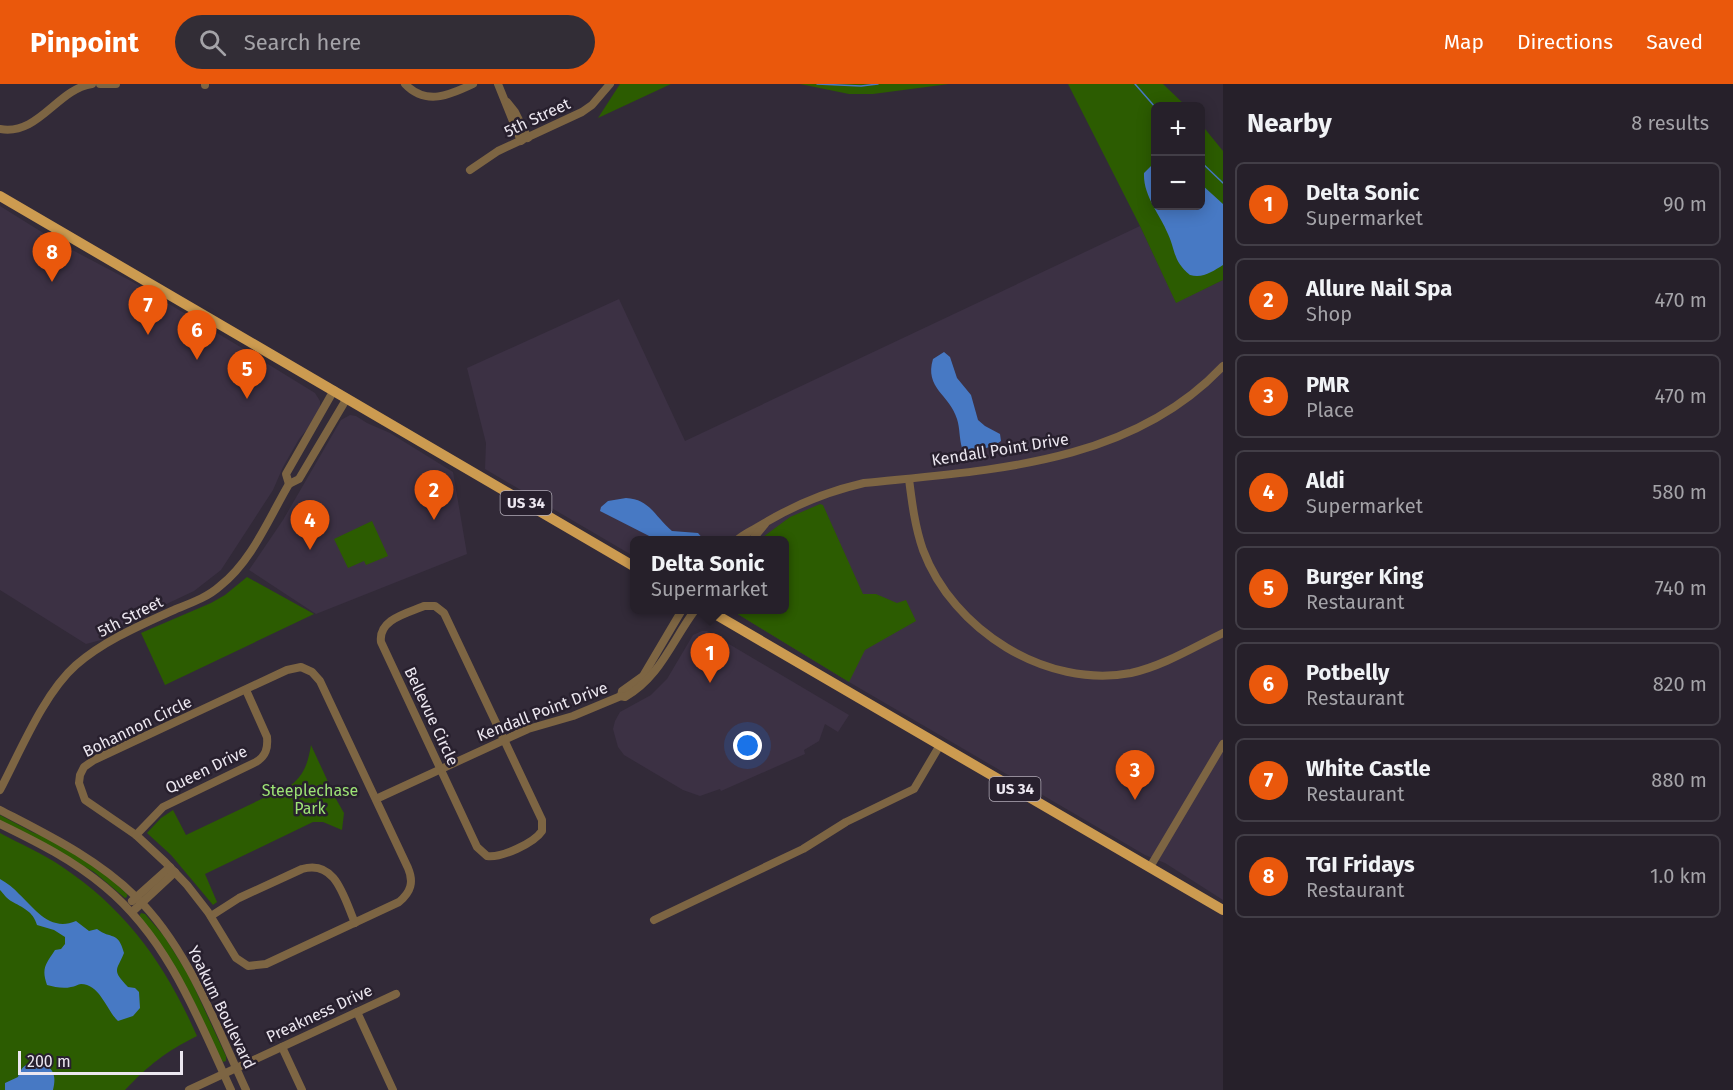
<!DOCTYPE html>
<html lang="en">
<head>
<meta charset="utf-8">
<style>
  :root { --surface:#26202a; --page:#322d36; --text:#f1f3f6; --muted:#a4a3a8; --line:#423e47; --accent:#ea580c }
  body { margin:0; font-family:"Fira Sans",sans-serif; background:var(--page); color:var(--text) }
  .controls { position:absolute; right:18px; top:18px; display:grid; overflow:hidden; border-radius:9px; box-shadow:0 3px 15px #0003 }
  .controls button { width:54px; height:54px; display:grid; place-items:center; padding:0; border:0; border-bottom:2px solid var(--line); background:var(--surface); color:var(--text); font:30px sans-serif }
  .scale { position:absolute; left:18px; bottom:15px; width:165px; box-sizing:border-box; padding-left:6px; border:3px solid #ece7f0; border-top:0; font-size:16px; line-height:21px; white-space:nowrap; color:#ece7f0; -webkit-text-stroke:4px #28202e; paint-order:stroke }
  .you { position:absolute; left:748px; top:662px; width:21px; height:21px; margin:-15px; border:4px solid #fff; border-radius:50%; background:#1a73e8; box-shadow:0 0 0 9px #1a73e833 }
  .badge { display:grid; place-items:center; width:39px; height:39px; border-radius:50%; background:var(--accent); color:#fff; font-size:20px; font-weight:700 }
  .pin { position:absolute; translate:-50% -50px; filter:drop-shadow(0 2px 3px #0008) }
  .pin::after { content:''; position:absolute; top:32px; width:21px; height:18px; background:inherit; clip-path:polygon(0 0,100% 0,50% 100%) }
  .popup { position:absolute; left:630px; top:452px; width:159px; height:78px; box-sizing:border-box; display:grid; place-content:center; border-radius:9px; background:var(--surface); filter:drop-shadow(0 2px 4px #0005); font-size:20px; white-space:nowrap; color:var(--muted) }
  .popup b { font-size:22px; color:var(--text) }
  .popup::after { content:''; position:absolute; left:50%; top:100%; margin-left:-12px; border:12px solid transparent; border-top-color:var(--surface) }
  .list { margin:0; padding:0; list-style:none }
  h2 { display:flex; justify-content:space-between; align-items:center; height:78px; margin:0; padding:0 24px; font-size:26px }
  h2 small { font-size:20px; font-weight:400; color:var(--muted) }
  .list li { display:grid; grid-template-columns:39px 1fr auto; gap:18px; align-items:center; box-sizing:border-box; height:84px; margin:0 12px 12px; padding:0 12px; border:2px solid var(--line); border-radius:9px }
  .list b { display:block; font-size:22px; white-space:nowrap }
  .list p { margin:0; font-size:20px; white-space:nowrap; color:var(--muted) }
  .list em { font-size:20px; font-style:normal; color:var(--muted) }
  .icon { flex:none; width:33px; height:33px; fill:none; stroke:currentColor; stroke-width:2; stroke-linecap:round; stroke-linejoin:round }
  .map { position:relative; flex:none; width:1223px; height:1006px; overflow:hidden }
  header { display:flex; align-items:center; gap:36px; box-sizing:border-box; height:84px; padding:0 30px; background:var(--accent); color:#fff }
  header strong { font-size:28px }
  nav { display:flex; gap:33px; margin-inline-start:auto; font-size:21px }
  .search { width:420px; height:54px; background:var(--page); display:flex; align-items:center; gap:15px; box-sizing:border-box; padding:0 21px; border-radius:33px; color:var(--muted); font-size:22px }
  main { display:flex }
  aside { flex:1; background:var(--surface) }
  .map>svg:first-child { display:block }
  .built { fill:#3c3144 }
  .green { fill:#2c5c01 }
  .water { fill:#4779c4 }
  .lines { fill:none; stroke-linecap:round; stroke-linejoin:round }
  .stream { stroke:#4779c4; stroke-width:1.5 }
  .minor { stroke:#7d6543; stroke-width:8 }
  .major { stroke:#cc9b50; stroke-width:10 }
  .labels { text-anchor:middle; stroke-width:5; stroke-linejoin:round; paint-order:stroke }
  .shield { fill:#28202e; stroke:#b1abb6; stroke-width:1.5 }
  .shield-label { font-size:15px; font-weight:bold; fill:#ece7f0 }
  .street-label { font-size:16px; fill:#ece7f0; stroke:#28202e }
  .park-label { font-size:16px; fill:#9de375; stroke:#28202e }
</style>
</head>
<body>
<header>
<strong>Pinpoint</strong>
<div class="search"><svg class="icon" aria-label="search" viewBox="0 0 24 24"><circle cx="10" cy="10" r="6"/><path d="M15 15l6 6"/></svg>Search here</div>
<nav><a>Map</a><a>Directions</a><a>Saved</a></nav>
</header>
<main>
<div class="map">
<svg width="1223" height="1006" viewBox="0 0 1223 1006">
  <rect width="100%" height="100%" fill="#322a38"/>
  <!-- built -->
  <g class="built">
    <polygon points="0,122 61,160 131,197 242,264 315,309 320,317 320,324 313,338 299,355 283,383 273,406 221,486 194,507 122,541 101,556 86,560 0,506"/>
    <polygon points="1140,142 1176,218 1223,196 1223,816 1165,779 1145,771 849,598 731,526 785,526 785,456 635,456 635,473 485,385 486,359 467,284 619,215 685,357"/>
    <polygon points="350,331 356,332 367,339 390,349 453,388 467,470 316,530 249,486 283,436 341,336"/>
    <polygon points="702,547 707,547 849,631 838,648 825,640 819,657 804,666 805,670 721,707 720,705 700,712 683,706 624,671 618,663 613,645 615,637 620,628 651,611 667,595 693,551"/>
  </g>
  <!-- green -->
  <g class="green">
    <polygon points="620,0 671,0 598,34"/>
    <polygon points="800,0 949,0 873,10 849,10"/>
    <polygon points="1068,0 1163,0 1186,22 1156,22 1156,122 1200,122 1201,40 1223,67 1223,196 1176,219 1140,142"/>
    <polygon points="820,420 823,421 863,510 876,510 897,519 906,516 916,537 865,566 849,598 731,526 785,526 785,456 762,456 763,453 790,433"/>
    <polygon points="372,437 388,472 366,481 364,477 348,484 334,455"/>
    <polygon points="247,493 314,530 165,601 141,549 211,519 225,511"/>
    <path d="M 311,661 L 336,715 L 344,729 L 342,746 L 323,738 L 313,738 L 205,790 L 217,818 L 213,821 L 171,771 L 147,749 L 161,734 L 173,726 L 186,751 L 291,701 C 305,690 308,678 311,661 Z"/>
    <polygon points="0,731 32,748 57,758 103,788 127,810 127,813 125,814 94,788 0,736"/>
    <path d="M 0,749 C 20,760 42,769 61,782 C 127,826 165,880 197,952 C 165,968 149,981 125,1006 L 0,1006 Z"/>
    <polygon points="141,829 145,830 164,852 188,890 226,972 226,977 223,978 139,833"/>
  </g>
  <!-- water -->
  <g class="water">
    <path d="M 1155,78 L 1156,122 L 1200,122 L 1201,100 L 1223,120 L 1223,181 C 1213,187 1203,195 1190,191 C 1173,177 1176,168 1168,150 C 1160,130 1143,112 1144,89 Z"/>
    <path d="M 944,268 L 950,273 L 957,294 L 971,311 L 978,336 L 985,342 L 1000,350 L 1001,357 L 995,361 L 969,370 L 962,364 C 959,354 960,344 957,335 C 950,311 924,304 933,275 Z"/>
    <path d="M 626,414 C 650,415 655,433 672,447 L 698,449 L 704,456 L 657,456 L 600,427 L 601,423 L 608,417 Z"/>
    <path d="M 0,795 C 7,799 14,804 19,810 C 35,825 50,848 76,837 L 89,847 L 97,845 C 111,856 118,846 124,869 C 117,887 111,885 128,903 L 135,904 L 139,908 L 140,924 L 133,932 L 118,937 C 107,927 100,900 81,900 C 78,900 75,903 71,903 C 63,905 55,903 47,901 C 41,884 46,880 55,866 L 61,865 L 65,860 L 65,853 L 54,846 L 37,841 C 33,827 23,824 11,817 C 7,815 3,809 0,806 Z"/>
    <path d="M 40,977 C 53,984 57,991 53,1006 L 5,1006 L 5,999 L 18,993 C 22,981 27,979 40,977 Z"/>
  </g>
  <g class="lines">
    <!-- stream -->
    <g class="stream">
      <polyline points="817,0 861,2 878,0"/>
      <polyline points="1135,0 1156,24"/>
      <polyline points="1200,77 1223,99"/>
    </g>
    <!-- minor -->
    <g class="minor">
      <polyline points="100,0 116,0"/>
      <polyline points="205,0 205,1"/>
      <path d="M 405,0 C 426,22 450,11 473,0"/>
      <polyline points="498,0 521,57"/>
      <polyline points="507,18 515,28 528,54"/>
      <path d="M 0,45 C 39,52 57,5 92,0"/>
      <polyline points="470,86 498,67 582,28 592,21 610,0"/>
      <path d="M 909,395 C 912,419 915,443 923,466 C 953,546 1046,605 1131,589 C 1163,582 1194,563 1223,549"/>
      <polyline points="289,400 286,390 334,306"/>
      <path d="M 737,456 C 746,448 758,444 768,437 C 799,419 829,407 864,399 C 989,386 1130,381 1223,282"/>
      <polyline points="752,456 765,440"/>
      <path d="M 424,522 L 435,522 L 444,529 L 542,736 L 542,747 C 534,759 502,774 487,772 L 477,763 L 381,558 C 378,535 408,529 424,522 Z"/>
      <path d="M 301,583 L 312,588 L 320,597 L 408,784 C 414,798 411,808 399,818 L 266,880 L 248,882 L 236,874 L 208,828 L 187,801 L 165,778 L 136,751 L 85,716 L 79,699 L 80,691 L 84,683 L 94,676 L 287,586 Z"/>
      <polyline points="621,612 622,607 643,592 682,526"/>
      <path d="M 0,706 C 20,668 44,609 76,581 C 105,556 141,541 176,525 C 191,519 208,513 220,502 C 252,477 269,434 289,400 L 299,395 L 347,314"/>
      <path d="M 376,715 L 528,645 L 573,632 L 621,612 L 625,613 C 660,593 672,557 695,526"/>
      <path d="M 0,726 C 48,751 96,774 135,812 C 187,862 216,941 246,1006"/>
      <path d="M 0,740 C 37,758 73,776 105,803 C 168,855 198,934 231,1006"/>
      <path d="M 136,751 L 163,723 L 256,678 C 266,672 268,664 267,653 L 246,606"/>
      <polyline points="1150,783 1223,660"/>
      <polyline points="132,817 170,783"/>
      <polyline points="132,828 175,788"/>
      <path d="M 211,832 L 239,814 L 302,785 C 336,775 344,814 355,839"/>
      <polyline points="654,836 803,765 846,738 914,705 940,661"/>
      <polyline points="357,928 393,1006"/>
      <polyline points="282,963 302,1006"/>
      <polyline points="189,1006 396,910"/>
    </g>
    <!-- major -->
    <g class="major">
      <polyline points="0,112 635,483"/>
      <polyline points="708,526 1223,826"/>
    </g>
  </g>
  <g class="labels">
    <!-- shield labels -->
    <g class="shield">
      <rect x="500.5" y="407" width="51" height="24" rx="4.5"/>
      <rect x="989.5" y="693" width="51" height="24" rx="4.5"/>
    </g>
    <g class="shield-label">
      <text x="526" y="424">US 34</text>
      <text x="1015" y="710">US 34</text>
    </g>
    <!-- street labels -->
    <g class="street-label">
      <text transform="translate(537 33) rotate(-25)" y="6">5th Street</text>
      <text transform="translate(1000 365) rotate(-9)" y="6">Kendall Point Drive</text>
      <text transform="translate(130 532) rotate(-27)" y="6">5th Street</text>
      <text transform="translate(542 627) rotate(-21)" y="6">Kendall Point Drive</text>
      <text transform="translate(432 632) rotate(65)" y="6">Bellevue Circle</text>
      <text transform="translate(137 642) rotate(-26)" y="6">Bohannon Circle</text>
      <text transform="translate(206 685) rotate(-26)" y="6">Queen Drive</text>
      <text transform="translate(222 923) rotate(64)" y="6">Yoakum Boulevard</text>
      <text transform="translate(319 929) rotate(-25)" y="6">Preakness Drive</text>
    </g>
    <!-- park labels -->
    <g class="park-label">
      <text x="310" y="712">Steeplechase<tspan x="310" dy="18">Park</tspan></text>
    </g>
  </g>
</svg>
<div class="controls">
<button>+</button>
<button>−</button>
</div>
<div class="scale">200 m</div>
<div class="you"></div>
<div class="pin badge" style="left:710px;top:599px">1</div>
<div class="popup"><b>Delta Sonic</b>Supermarket</div>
<div class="pin badge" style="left:434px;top:436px">2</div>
<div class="pin badge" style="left:1135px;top:716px">3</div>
<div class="pin badge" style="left:310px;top:466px">4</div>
<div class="pin badge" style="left:247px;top:315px">5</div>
<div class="pin badge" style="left:197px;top:276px">6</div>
<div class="pin badge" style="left:148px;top:251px">7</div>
<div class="pin badge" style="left:52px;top:198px">8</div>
</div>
<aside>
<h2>Nearby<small>8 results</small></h2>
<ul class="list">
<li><span class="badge">1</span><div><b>Delta Sonic</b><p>Supermarket</p></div><em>90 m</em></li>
<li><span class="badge">2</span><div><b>Allure Nail Spa</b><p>Shop</p></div><em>470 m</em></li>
<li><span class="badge">3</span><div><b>PMR</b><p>Place</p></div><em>470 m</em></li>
<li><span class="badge">4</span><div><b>Aldi</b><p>Supermarket</p></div><em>580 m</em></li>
<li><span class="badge">5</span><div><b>Burger King</b><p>Restaurant</p></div><em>740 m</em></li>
<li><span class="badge">6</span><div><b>Potbelly</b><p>Restaurant</p></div><em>820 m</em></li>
<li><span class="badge">7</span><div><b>White Castle</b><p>Restaurant</p></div><em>880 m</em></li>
<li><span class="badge">8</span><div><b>TGI Fridays</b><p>Restaurant</p></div><em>1.0 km</em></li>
</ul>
</aside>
</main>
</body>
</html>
